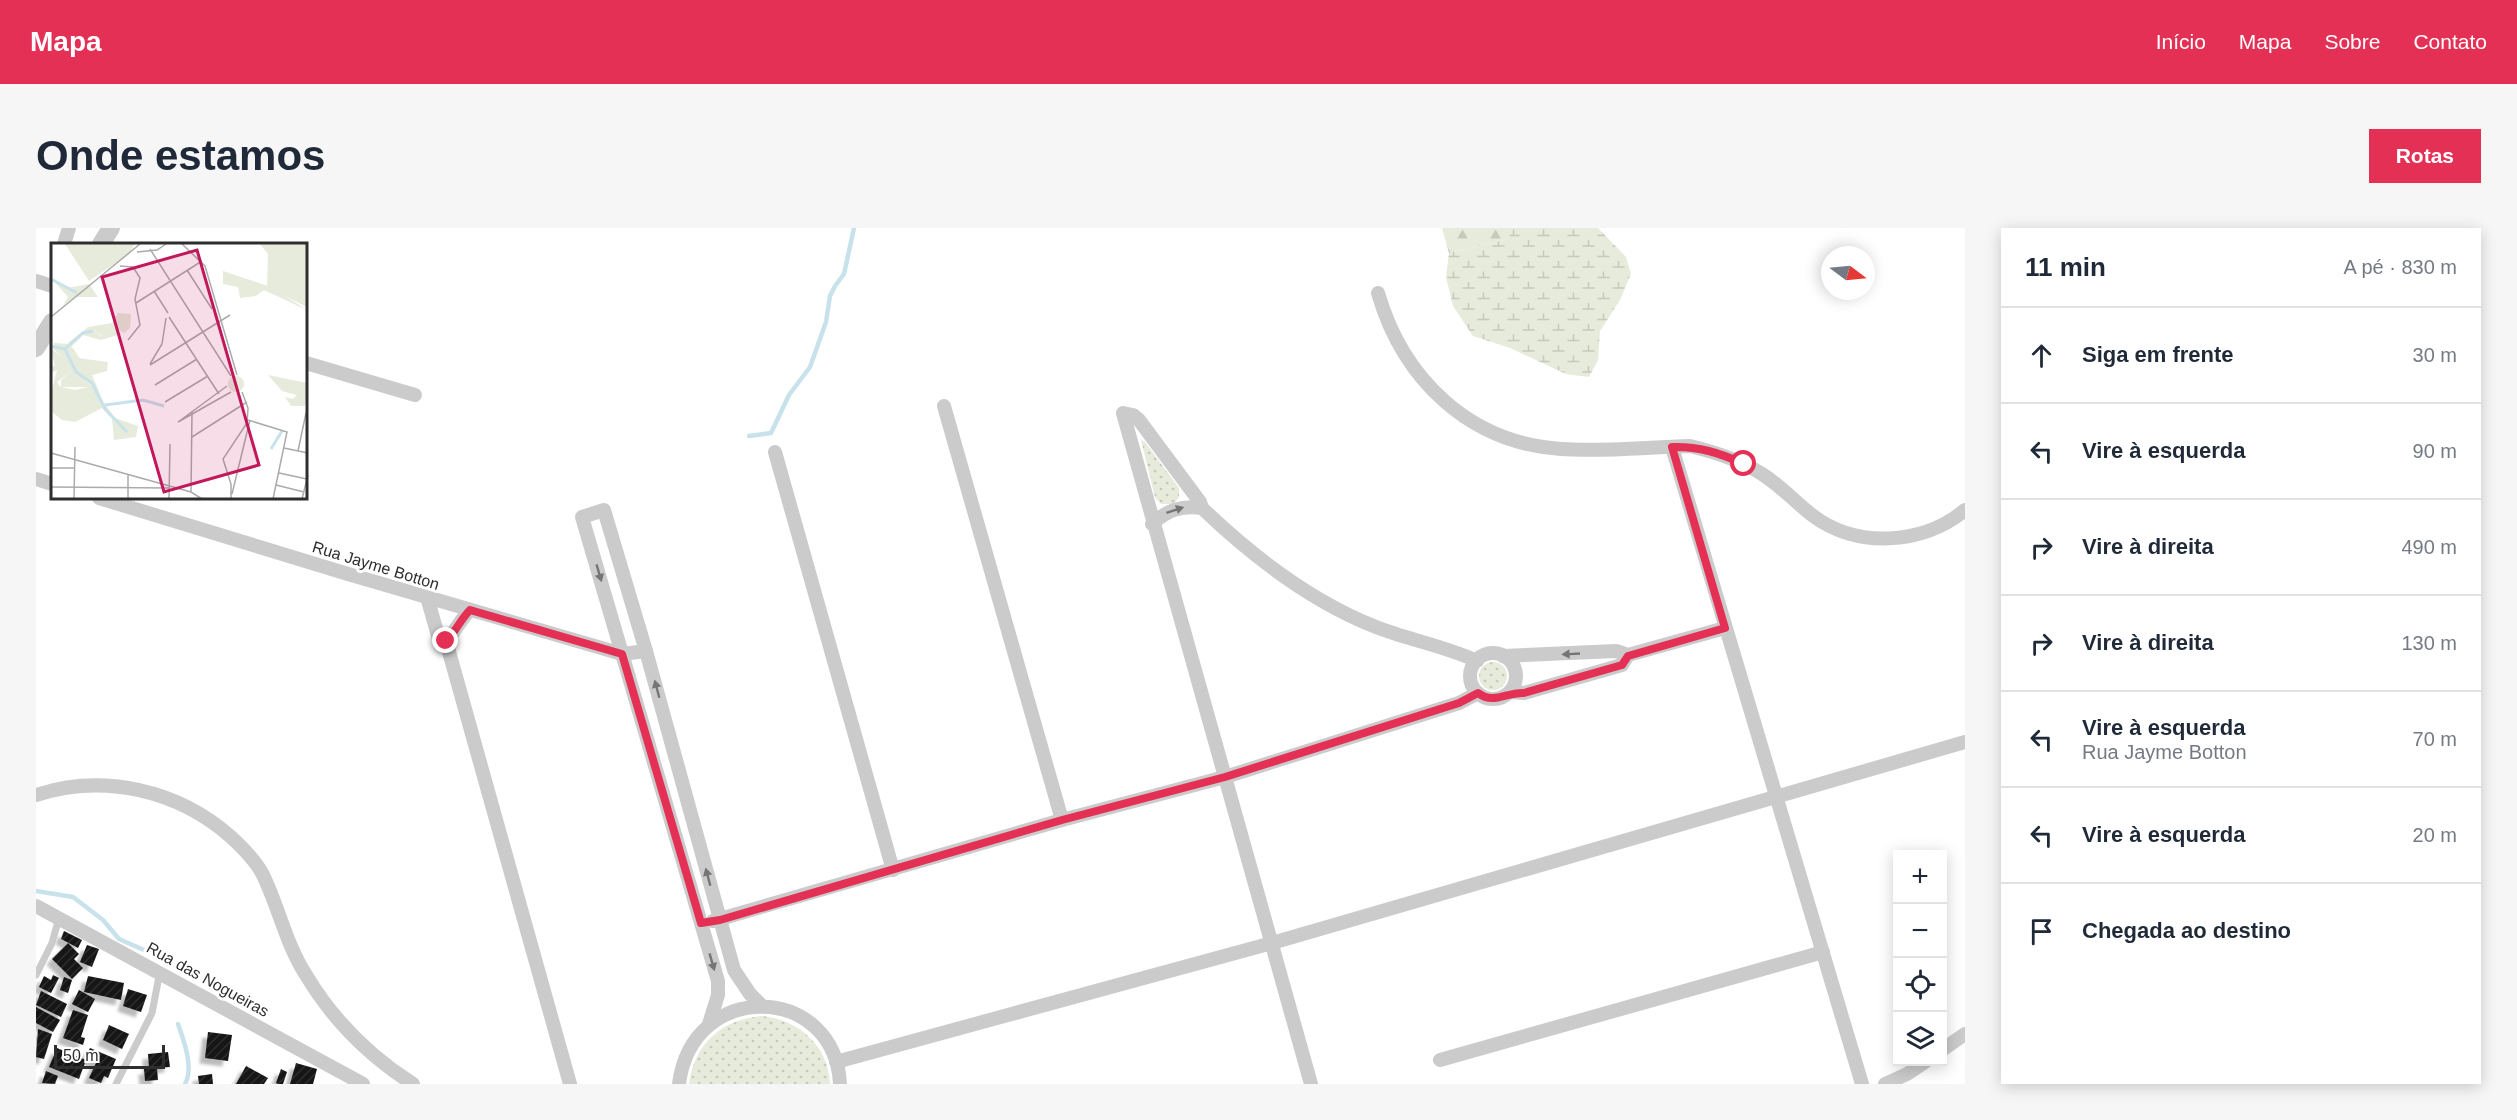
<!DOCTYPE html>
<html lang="pt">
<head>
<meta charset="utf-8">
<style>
  :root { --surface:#fff; --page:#f6f6f7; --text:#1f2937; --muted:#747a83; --line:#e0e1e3; --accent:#e53055 }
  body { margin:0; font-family:Arial,sans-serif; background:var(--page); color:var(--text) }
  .controls { position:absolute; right:18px; bottom:18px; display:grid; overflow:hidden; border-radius:0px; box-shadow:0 3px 15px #0003 }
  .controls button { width:54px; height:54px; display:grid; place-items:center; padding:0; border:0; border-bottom:2px solid var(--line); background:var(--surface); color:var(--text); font:30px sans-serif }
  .compass { position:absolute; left:1785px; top:18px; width:54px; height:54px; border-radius:50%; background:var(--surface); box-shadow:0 3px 15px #0003; rotate:106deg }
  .scale { position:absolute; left:18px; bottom:15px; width:111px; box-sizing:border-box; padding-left:6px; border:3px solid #2e2e2e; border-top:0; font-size:16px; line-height:21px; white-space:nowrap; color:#2e2e2e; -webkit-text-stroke:4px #fff; paint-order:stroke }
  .stop { position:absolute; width:18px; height:18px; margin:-14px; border:4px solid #e53055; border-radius:50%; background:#fff }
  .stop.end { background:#e53055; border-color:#fff; box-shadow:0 2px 6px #0008 }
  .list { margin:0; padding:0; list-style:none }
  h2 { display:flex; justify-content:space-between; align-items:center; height:78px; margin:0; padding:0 24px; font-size:26px }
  h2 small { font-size:20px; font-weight:400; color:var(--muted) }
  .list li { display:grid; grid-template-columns:39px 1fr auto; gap:18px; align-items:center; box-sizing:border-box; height:96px; padding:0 24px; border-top:2px solid var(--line) }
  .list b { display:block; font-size:22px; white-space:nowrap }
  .list p { margin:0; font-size:20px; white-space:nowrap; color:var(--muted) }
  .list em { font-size:20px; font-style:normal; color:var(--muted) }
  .icon { flex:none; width:33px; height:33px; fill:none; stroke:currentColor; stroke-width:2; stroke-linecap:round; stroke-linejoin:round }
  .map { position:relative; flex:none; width:1929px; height:856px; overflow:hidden; border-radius:0px }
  header { display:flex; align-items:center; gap:36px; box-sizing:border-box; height:84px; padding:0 30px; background:var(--accent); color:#fff }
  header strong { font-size:28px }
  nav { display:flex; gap:33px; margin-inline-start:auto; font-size:21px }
  .intro { display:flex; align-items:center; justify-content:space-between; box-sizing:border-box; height:144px; padding:0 36px }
  h1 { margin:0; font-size:42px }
  .button { padding:15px 27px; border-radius:0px; background:var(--accent); color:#fff; font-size:21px; font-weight:700 }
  main { display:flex; gap:36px; padding:0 36px }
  aside { flex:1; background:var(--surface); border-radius:0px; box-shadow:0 3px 15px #0003 }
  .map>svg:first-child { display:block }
  .grass { fill:url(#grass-dots) }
  .forest { fill:url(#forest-firs) }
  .wetland { fill:url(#wetland-marsh) }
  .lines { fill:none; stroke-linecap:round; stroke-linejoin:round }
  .stream { stroke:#c7e2eb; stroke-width:4.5 }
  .building { fill:url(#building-hatch); filter:url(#shadow) }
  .service { stroke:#cbcbcb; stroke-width:7 }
  .minor { stroke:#cbcbcb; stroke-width:14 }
  .tertiary { stroke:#cbcbcb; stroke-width:18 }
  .oneway { fill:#757575 }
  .route { stroke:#e53055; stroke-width:8 }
  .labels { text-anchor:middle; stroke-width:6; stroke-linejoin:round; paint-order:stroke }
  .street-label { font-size:16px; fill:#2e2e2e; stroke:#fff }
  .inset-river { fill:none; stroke:#c7e2eb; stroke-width:3 }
  .inset-road { fill:none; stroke:#ababab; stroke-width:1.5 }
  .view { fill:#c2185b; fill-opacity:0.15; stroke:#c2185b; stroke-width:3 }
  .inset-edge { fill:none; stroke:#2e2e2e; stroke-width:3 }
</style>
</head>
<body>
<header>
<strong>Mapa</strong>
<nav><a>Início</a><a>Mapa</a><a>Sobre</a><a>Contato</a></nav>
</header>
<div class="intro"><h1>Onde estamos</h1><a class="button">Rotas</a></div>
<main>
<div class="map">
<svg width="1929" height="856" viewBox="0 0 1929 856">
  <defs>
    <pattern id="grass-dots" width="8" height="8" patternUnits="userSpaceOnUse" patternTransform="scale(1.5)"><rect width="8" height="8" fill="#e6ebdb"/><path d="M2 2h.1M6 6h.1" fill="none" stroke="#c6cabc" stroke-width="1.8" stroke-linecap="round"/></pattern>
    <pattern id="forest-firs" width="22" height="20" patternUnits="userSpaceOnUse" patternTransform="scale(1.5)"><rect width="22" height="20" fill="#e6ebdb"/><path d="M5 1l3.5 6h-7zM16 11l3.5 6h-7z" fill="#c6cabc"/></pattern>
    <pattern id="wetland-marsh" width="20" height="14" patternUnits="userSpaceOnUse" patternTransform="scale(1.5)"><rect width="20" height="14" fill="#e6ebdb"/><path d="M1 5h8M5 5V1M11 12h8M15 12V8" fill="none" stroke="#c6cabc"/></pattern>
    <pattern id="building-hatch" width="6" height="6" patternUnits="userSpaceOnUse" patternTransform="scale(1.5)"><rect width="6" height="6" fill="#151515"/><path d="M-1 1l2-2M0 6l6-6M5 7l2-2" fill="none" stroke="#2f2f2f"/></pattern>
    <filter id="shadow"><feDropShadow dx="-5.5" dy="5.5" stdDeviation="1.5" flood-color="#0004"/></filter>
  </defs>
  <rect width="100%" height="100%" fill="#fff"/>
  <!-- grass -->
  <g class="grass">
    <polygon points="1105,212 1109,214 1143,260 1143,269 1138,276 1125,276 1119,269"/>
    <circle cx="1457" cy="448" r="14"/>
    <path d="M 726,788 C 763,792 792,817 794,856 L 653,856 C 658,816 686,791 726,788 Z"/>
  </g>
  <!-- forest -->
  <polygon class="forest" points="1406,0 1477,0 1472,11 1413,25"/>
  <!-- wetland -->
  <polygon class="wetland" points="1477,0 1562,0 1590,29 1595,46 1584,72 1564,103 1562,132 1553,149 1530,146 1474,120 1437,108 1417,78 1410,49 1413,25 1472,11"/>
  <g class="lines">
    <!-- stream -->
    <g class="stream">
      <polyline points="713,208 735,205 753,167 774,139 790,94 794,68 799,58 808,46 818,0"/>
      <polyline points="0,663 37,669 67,692 83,711 133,733"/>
      <path d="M 142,796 C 148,813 158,840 149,856"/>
    </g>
  </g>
  <!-- building -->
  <g class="building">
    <polygon points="28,703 46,712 42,720 25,711"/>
    <polygon points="32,715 43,726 38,731 47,740 36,751 16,731"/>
    <polygon points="51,717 63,721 56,739 44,734"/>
    <polygon points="17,747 23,750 15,765 3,759 8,748 15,752"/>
    <polygon points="52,748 88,755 85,772 48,764"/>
    <polygon points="28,749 36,752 32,765 24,762"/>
    <polygon points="92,761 111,767 105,784 87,778"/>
    <polygon points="43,762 59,771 52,784 36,776"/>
    <polygon points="5,763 31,776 25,789 0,777"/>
    <polygon points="0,779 24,792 17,804 0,795"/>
    <polygon points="37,782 52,787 45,809 49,810 47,817 27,810"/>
    <polygon points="73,797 93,806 86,821 67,812"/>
    <polygon points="2,801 16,806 8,831 0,829"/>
    <polygon points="172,804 196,807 192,833 169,830"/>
    <polygon points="21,820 50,832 43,851 13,839"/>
    <polygon points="54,820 80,831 72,850 68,848 65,855 53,850 60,835 49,830"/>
    <polygon points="132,824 134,839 121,840 122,852 109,853 108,841 113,841 112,826"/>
    <polygon points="260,835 281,841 277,856 254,856"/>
    <polygon points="210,838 232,850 228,856 200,856"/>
    <polygon points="245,841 251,844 247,856 242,856 240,855"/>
    <polygon points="10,843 22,848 19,856 6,855"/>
    <polygon points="176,846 177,856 163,856 162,848"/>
  </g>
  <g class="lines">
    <!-- service -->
    <g class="service">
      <polyline points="0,747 16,715 23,690"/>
      <polyline points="80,856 116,785 124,743"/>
    </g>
    <!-- minor -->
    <g class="minor">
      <polyline points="28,16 33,0"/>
      <polyline points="0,53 16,58"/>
      <path d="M 1342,65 C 1367,151 1433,215 1525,221 C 1567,224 1611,219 1654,218 C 1679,224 1704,232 1726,246 C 1745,258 1758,273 1776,287 C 1820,321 1887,317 1929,282"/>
      <polyline points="270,135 379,167"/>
      <polyline points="908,178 1026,592"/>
      <polyline points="1636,219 1826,856"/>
      <polyline points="739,224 857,642"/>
      <polyline points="0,251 16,256"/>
      <polyline points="63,270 312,346 586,426 610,423"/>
      <path d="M 1116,296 C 1131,282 1146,277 1166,280"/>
      <polyline points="391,369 403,411 410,413 534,856"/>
      <path d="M 410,413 C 419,404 424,392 434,382"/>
      <circle cx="1457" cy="448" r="23"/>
      <polyline points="1467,428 1580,423 1592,427 1689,400"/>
      <polyline points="1474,464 1488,465 1586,437 1592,427"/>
      <path d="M 0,567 C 68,545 142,562 195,609 C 207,620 220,633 227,647 C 243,680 250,716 270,747 C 297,792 333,828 377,856"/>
      <polyline points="0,678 327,856"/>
      <polyline points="677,693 1026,592 1189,549 1423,475 1442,465"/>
      <polyline points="673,796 682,767 682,753 546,289 568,282 610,423 698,742 714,766 726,778"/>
      <polyline points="1906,822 1929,806"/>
      <polyline points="1404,832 1787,724"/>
      <polyline points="800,834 1236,715 1929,514"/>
      <path d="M 643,856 C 656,751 799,755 804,856"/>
      <path d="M 1275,856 L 1087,185 L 1097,187 L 1103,192 L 1164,274 L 1166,280 C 1217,329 1274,373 1340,399 C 1373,412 1409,418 1441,433"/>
      <polyline points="1849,856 1871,846 1889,834"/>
    </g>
    <!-- tertiary -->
    <g class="tertiary">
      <polyline points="65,16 75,0"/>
      <polyline points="0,120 16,94"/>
    </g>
  </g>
  <!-- one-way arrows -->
  <defs><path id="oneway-solid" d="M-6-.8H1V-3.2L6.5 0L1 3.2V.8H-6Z" transform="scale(1.5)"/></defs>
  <g class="oneway">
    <use href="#oneway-solid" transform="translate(1139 282) rotate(-18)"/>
    <use href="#oneway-solid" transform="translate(563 345) rotate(74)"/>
    <use href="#oneway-solid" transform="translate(1535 426) rotate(177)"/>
    <use href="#oneway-solid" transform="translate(621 461) rotate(-105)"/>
    <use href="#oneway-solid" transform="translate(672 649) rotate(-105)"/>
    <use href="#oneway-solid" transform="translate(676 734) rotate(74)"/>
  </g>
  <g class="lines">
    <!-- route -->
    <path class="route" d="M 410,413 C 419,405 424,392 434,382 L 586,426 L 665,695 L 684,692 L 1026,592 L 1189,549 L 1423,475 L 1442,465 C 1458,477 1470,464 1488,465 L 1586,437 L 1592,428 L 1689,400 L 1636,219 C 1662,218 1684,225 1708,236"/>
  </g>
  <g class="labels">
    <!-- street labels -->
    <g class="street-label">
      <text transform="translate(340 337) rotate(17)" y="6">Rua Jayme Botton</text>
      <text transform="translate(172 751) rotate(29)" y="6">Rua das Nogueiras</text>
    </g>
  </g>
  <!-- overview -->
  <g transform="translate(15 15)">
    <rect width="256" height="256" fill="#fff"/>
    <path d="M 14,1 L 84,1 L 78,11 L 38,38 ZM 209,1 L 256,1 L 256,64 L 216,44 L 217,11 ZM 0,106 L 12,114 L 19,129 L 6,139 L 10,161 L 0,151 L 6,127 L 0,130 L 0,123 L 4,123 ZM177 141a8 8 0 1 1 16 0a8 8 0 1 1-16 0Z" fill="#e6ebdb"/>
    <path d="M 172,28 L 220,44 L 256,67 L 213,47 L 205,53 L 189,55 L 187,44 L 172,41 ZM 0,35 L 16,45 L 38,41 L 47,54 L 24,54 L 12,62 L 17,54 ZM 37,84 L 51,93 L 64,84 L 70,91 L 50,97 L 32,92 L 20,104 L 17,100 ZM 27,115 L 57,119 L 56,128 L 41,132 L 52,158 L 64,175 L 87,183 L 85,194 L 63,197 L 61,176 L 51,165 L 24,179 L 11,177 L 0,168 L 0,151 L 10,160 L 1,144 L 6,139 L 10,144 L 24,147 L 37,144 L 25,131 L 24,127 L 31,127 ZM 217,132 L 256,140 L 254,163 L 240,163 L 234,154 L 242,156 L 246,152 L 231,148 Z" fill="#e6ebdb"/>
    <path d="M 67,70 L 80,71 L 79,85 L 73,90 L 64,84 L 52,93 L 37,84 L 61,80 ZM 3,100 L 19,101 L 39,130 L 24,127 L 37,144 L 10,144 L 10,137 L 19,129 L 12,114 L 2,106 Z" fill="#e6ebdb"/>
    <path class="inset-river" d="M 0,36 L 26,50M 0,103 L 14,106 L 25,129 L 41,140 L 54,166 L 76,189M 15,105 L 32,90 L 42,88M 54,162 L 92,157 L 113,163M 220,206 L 231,188"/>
    <path class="inset-road" d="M 131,1 L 154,23 L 186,132M 99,6 L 180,133M 86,9 L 106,7 L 115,1M 69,23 L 82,24 L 89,35 L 84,56 L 89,82 L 77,97M 136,27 L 161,66M 103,48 L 117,70M 85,60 L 151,18M 0,74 L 89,1M 118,74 L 168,151M 99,121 L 111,101 L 115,75M 99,122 L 179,72M 104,142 L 146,116M 176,143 L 127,179 L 180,149M 114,159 L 157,133M 197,177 L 236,189 L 222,256M 141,194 L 196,159M 233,205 L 257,210M 247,208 L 255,170M 0,210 L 140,249 L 151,256M 0,225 L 24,225M 228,230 L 256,236M 225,242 L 253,249M 0,244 L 119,245M 140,249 L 141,169M 181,251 L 199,177M 23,256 L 24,204M 77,256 L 77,231M 118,256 L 119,201M 180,256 L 180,241 L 172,216 L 196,180 L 197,165 L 191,149M 251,256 L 257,232"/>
    <path class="view" d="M 146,7 L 208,222 L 113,249 L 51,34 Z"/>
    <rect width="256" height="256" class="inset-edge"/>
  </g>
</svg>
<div class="controls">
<button>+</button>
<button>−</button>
<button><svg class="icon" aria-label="locate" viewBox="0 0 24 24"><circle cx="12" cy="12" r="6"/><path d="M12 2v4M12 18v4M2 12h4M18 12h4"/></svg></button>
<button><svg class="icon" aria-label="layers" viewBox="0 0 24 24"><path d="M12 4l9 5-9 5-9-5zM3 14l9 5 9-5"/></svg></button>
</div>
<svg class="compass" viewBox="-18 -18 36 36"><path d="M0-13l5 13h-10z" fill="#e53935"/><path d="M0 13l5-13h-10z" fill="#747a83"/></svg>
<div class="scale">50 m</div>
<div class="stop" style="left:1708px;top:236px"></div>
<div class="stop end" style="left:410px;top:413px"></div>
</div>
<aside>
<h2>11 min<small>A pé · 830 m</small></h2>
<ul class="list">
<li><svg class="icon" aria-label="ahead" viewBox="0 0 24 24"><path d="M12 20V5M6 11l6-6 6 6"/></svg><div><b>Siga em frente</b></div><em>30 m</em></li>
<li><svg class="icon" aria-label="left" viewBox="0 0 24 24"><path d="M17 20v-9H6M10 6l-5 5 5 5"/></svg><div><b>Vire à esquerda</b></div><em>90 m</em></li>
<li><svg class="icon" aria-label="right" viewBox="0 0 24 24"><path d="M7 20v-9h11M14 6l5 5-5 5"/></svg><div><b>Vire à direita</b></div><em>490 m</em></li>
<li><svg class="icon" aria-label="right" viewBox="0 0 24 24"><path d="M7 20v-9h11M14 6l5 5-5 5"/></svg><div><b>Vire à direita</b></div><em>130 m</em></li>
<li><svg class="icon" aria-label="left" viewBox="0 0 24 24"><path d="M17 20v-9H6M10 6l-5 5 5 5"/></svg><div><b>Vire à esquerda</b><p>Rua Jayme Botton</p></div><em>70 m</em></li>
<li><svg class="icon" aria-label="left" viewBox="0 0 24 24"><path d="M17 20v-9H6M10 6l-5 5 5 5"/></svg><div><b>Vire à esquerda</b></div><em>20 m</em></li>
<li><svg class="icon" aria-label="arrive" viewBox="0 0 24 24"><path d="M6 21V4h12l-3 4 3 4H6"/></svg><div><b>Chegada ao destino</b></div></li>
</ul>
</aside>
</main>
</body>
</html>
